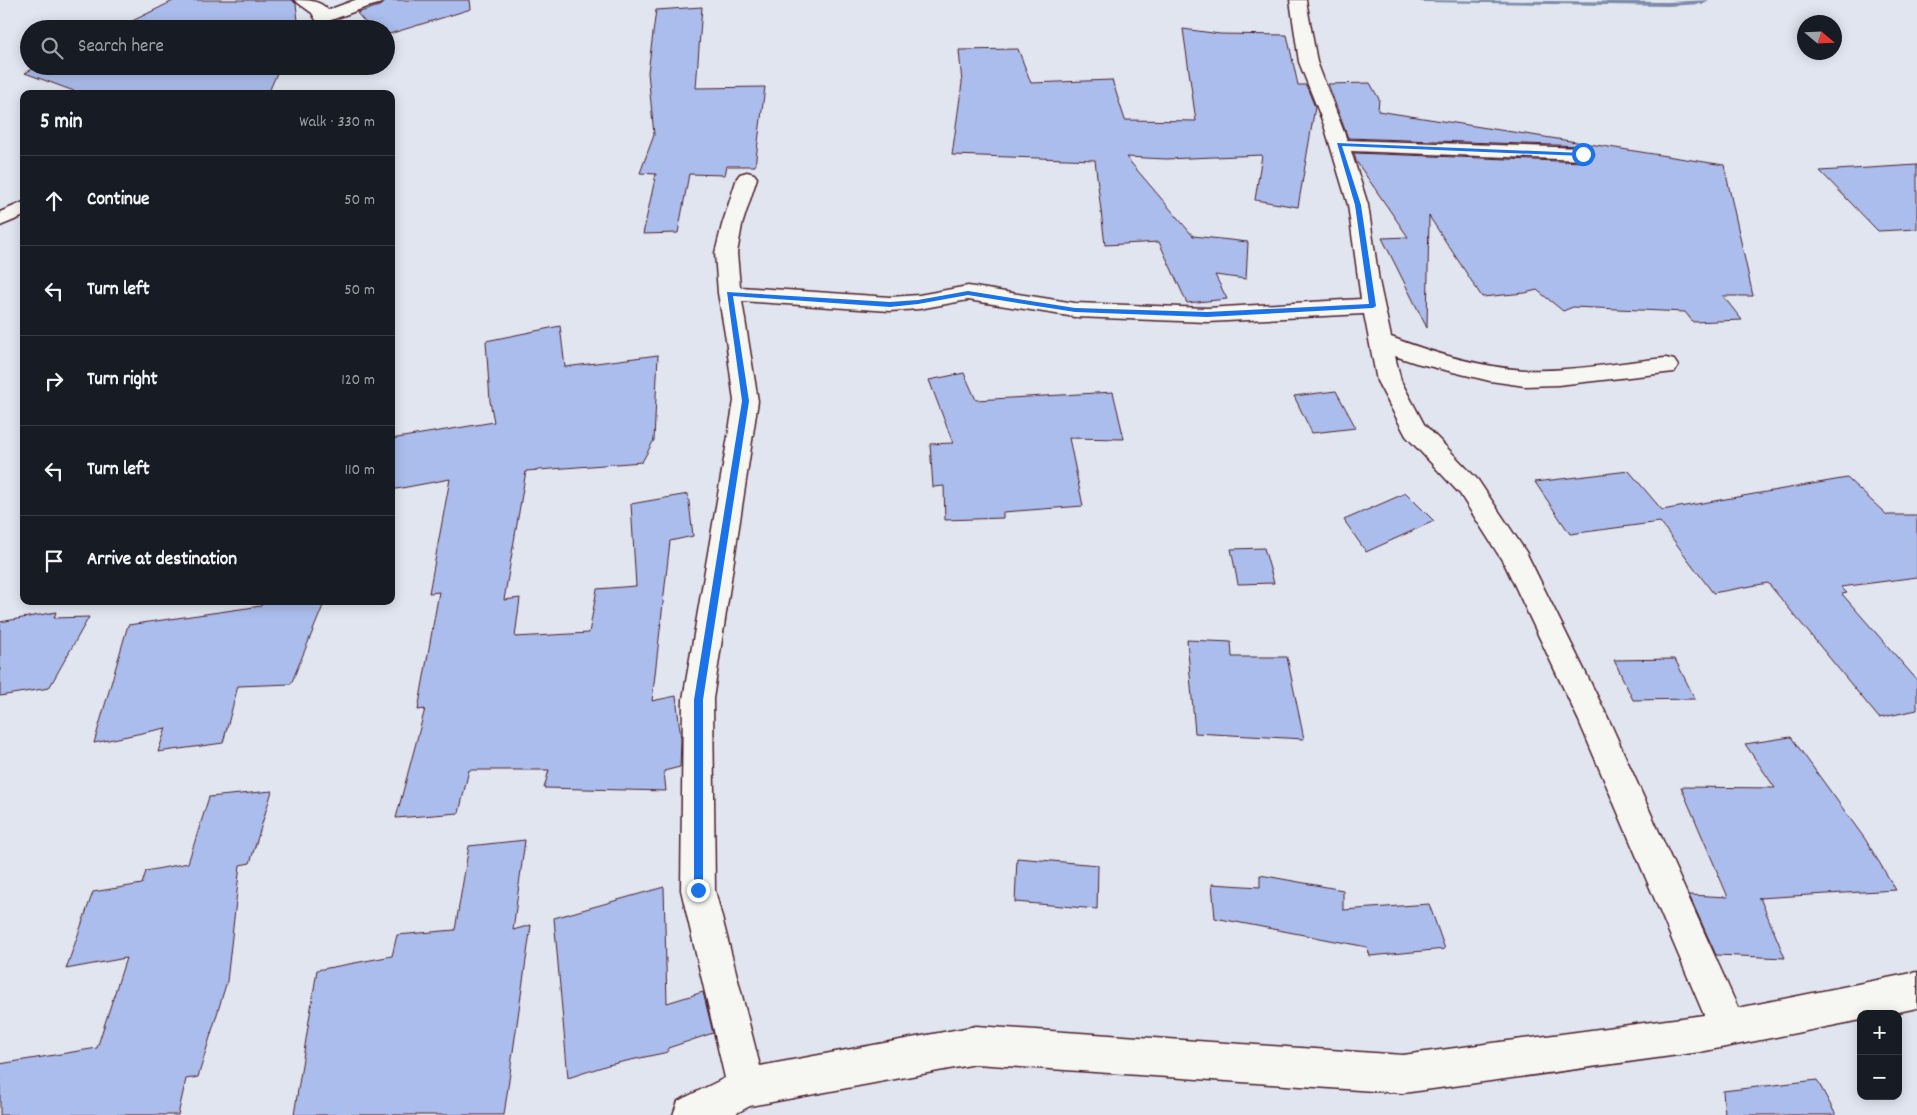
<!DOCTYPE html>
<html lang="en">
<head>
<meta charset="utf-8">
<style>
  :root { --surface:#171b24; --page:#242831; --text:#f1f3f6; --muted:#9ea1a6; --line:#363941 }
  body { margin:0; font-family:Dekko,sans-serif; background:var(--page); color:var(--text) }
  .controls { position:absolute; right:15px; bottom:15px; display:grid; overflow:hidden; border-radius:10px; box-shadow:0 2px 12px #0003 }
  .controls button { width:45px; height:45px; display:grid; place-items:center; padding:0; border:0; border-bottom:1px solid var(--line); background:var(--surface); color:var(--text); font:25px sans-serif }
  .compass { position:absolute; left:1797px; top:15px; width:45px; height:45px; border-radius:50%; background:var(--surface); box-shadow:0 2px 12px #0003; rotate:109deg }
  .stop { position:absolute; width:15px; height:15px; margin:-11px; border:4px solid #1a73e8; border-radius:50%; background:#fff }
  .stop.end { background:#1a73e8; border-color:#fff; box-shadow:0 1px 5px #0008 }
  .list { margin:0; padding:0; list-style:none }
  h2 { display:flex; justify-content:space-between; align-items:center; height:65px; margin:0; padding:0 20px; font-size:21px }
  h2 small { font-size:16px; font-weight:400; color:var(--muted) }
  .list li { display:grid; grid-template-columns:32px 1fr auto; gap:15px; align-items:center; box-sizing:border-box; height:90px; padding:0 20px; border-top:1px solid var(--line) }
  .list b { display:block; font-size:19px; white-space:nowrap }
  .list em { font-size:16px; font-style:normal; color:var(--muted) }
  .icon { flex:none; width:28px; height:28px; fill:none; stroke:currentColor; stroke-width:2; stroke-linecap:round; stroke-linejoin:round }
  .map { position:relative; flex:none; width:1917px; height:1115px; overflow:hidden }
  .search { position:absolute; background:var(--surface); box-shadow:0 2px 12px #0003; left:20px; top:20px; width:375px; height:55px; display:flex; align-items:center; gap:12px; box-sizing:border-box; padding:0 18px; border-radius:28px; color:var(--muted); font-size:19px }
  .panel { position:absolute; background:var(--surface); box-shadow:0 2px 12px #0003; left:20px; top:90px; width:375px; height:515px; border-radius:10px }
  .map>svg:first-child { display:block }
  .lines { fill:none; stroke-linecap:round; stroke-linejoin:round }
  .stream { fill:#7c8ba8; fill-rule:evenodd }
  .building { fill:#abbdec; stroke:#4a1f2b }
  .street-casing { stroke:#4a1f2b; stroke-width:3 }
  .street { fill:#f6f6f2; fill-rule:evenodd }
  .route { fill:#1a73e8 }
</style>
</head>
<body>
<div class="map">
<svg width="1917" height="1115" viewBox="0 0 1917 1115">
  <rect width="100%" height="100%" fill="#e0e5f0"/>
  <filter id="ink" filterUnits="userSpaceOnUse"><feTurbulence type="fractalNoise" baseFrequency=".02" numOctaves="2"/><feDisplacementMap in="SourceGraphic" scale="10" xChannelSelector="R" yChannelSelector="G"/><feConvolveMatrix kernelMatrix="1 2 1 2 8 2 1 2 1" color-interpolation-filters="sRGB"/></filter>
  <g filter="url(#ink)">
    <g class="lines">
      <!-- stream -->
      <polygon class="stream" points="1418,0 1668,2 1709,0 1702,4 1668,6 1422,2"/>
    </g>
    <!-- building -->
    <g class="building">
      <polygon points="175,0 292,0 296,4 299,29 116,29"/>
      <polygon points="386,0 470,0 471,9 386,35 386,29 371,29 357,13 382,5"/>
      <polygon points="702,7 696,88 765,87 755,166 727,166 725,175 689,174 678,233 643,234 656,174 640,173 654,135 648,72 656,10"/>
      <polygon points="1183,29 1220,34 1287,35 1298,85 1306,85 1315,107 1298,207 1255,200 1262,155 1166,159 1126,157 1193,236 1248,242 1246,279 1215,275 1227,299 1187,303 1159,242 1105,245 1095,160 952,155 962,83 959,50 1018,49 1031,83 1112,80 1125,120 1196,121"/>
      <polygon points="38,66 280,66 268,94 82,94 25,73"/>
      <polygon points="1370,83 1379,99 1378,111 1724,165 1753,296 1723,296 1742,320 1693,322 1685,312 1573,307 1563,311 1537,290 1525,293 1482,297 1429,216 1427,328 1382,238 1408,237 1356,161 1354,153 1583,162 1591,160 1595,154 1591,148 1583,146 1348,138 1328,84"/>
      <polygon points="1917,165 1917,229 1878,231 1820,171"/>
      <polygon points="560,326 565,367 658,355 654,440 642,462 526,471 504,600 520,598 515,637 589,633 597,589 636,586 631,504 688,494 693,536 670,541 652,701 676,696 681,739 680,767 664,771 666,791 544,788 549,770 469,770 459,813 396,818 425,709 418,710 439,592 429,593 450,479 391,490 391,439 494,422 490,401 486,341"/>
      <polygon points="964,373 976,400 1113,392 1124,439 1069,438 1083,506 1003,512 1003,518 945,520 944,486 933,487 930,444 953,443 929,380"/>
      <polygon points="1336,391 1356,428 1312,433 1294,396"/>
      <polygon points="1629,471 1662,510 1847,478 1887,515 1917,515 1917,577 1841,587 1847,593 1842,594 1917,680 1917,710 1879,718 1768,583 1713,593 1660,522 1570,534 1535,482"/>
      <polygon points="1406,493 1434,521 1366,552 1344,520"/>
      <polygon points="1264,548 1274,583 1238,584 1231,549"/>
      <polygon points="262,601 325,601 291,684 238,686 223,743 158,752 166,728 94,743 128,625 261,606"/>
      <polygon points="56,612 54,618 89,617 49,688 0,696 0,622"/>
      <polygon points="1187,640 1231,642 1232,657 1287,657 1304,739 1195,733"/>
      <polygon points="1675,659 1695,699 1633,700 1614,660"/>
      <polygon points="1791,737 1865,839 1896,890 1758,898 1760,898 1785,958 1716,955 1689,895 1728,897 1681,787 1775,788 1745,744"/>
      <polygon points="272,791 250,863 240,865 227,981 198,1077 186,1079 178,1115 0,1115 0,1064 97,1048 126,958 66,969 93,892 142,884 146,871 188,863 209,797"/>
      <polygon points="525,840 513,930 531,925 504,1115 294,1115 317,970 392,956 397,935 455,930 469,846"/>
      <polygon points="1017,858 1098,865 1097,909 1015,902"/>
      <polygon points="1260,875 1343,890 1343,910 1429,904 1445,949 1370,956 1367,947 1215,918 1212,884 1260,887"/>
      <polygon points="664,887 667,1003 703,992 713,1033 668,1048 668,1052 608,1065 568,1078 554,918"/>
      <polygon points="1817,1080 1836,1115 1725,1115 1723,1091"/>
    </g>
    <g class="lines">
      <defs>
        <g id="street">
          <path d="M 294,0 C 307,0 320,0 328,10 L 355,0 L 384,0 L 382,3 L 364,8 L 323,23 L 317,22 L 312,13 Z"/>
          <path d="M 1290,0 L 1306,0 L 1317,62 L 1347,140 L 1583,148 L 1590,150 L 1593,154 L 1590,158 L 1583,160 L 1351,151 L 1368,205 L 1379,281 L 1391,337 C 1433,353 1480,367 1525,370 C 1568,372 1622,362 1666,358 L 1674,360 L 1678,366 L 1674,372 L 1558,385 L 1525,386 L 1490,381 L 1416,363 L 1395,356 L 1401,381 L 1424,424 L 1478,480 L 1526,552 L 1609,720 L 1738,1008 L 1917,972 L 1917,1008 L 1889,1014 L 1861,1014 L 1861,1020 L 1700,1052 L 1403,1093 L 976,1064 L 750,1106 L 733,1115 L 673,1115 L 678,1101 L 725,1078 L 681,890 L 683,699 L 734,401 L 726,340 L 718,293 L 715,253 L 722,225 L 737,178 L 740,174 L 747,172 L 754,174 L 757,178 L 742,225 L 737,253 L 740,287 L 890,297 L 919,295 L 968,286 L 1075,303 L 1207,308 L 1361,299 L 1348,205 L 1324,125 L 1299,62 ZM 968,300 L 1075,317 L 1207,322 L 1364,314 L 1377,381 L 1406,436 L 1460,494 L 1505,565 L 1579,721 L 1704,1015 L 1403,1055 L 976,1026 L 760,1066 L 715,890 L 713,699 L 758,401 L 742,301 L 890,311 L 919,309 Z"/>
          <polygon points="24,202 24,216 0,226 0,212"/>
        </g>
      </defs>
      <!-- street casing -->
      <use href="#street" class="street-casing"/>
      <!-- street -->
      <use href="#street" class="street"/>
    </g>
  </g>
  <!-- route -->
  <polygon class="route" points="1337,143 1583,153 1586,154 1583,156 1342,146 1361,205 1376,306 1373,308 1207,317 1075,312 968,295 918,304 890,307 733,296 749,401 703,700 703,890 698,895 694,894 694,700 742,401 727,292 890,302 918,300 968,291 1075,308 1207,312 1369,304 1355,205"/>
</svg>
<div class="controls">
<button>+</button>
<button>−</button>
</div>
<svg class="compass" viewBox="-18 -18 36 36"><path d="M0-13l5 13h-10z" fill="#e53935"/><path d="M0 13l5-13h-10z" fill="#9ea1a6"/></svg>
<div class="stop" style="left:1583px;top:154px"></div>
<div class="stop end" style="left:698px;top:890px"></div>
<div class="search"><svg class="icon" aria-label="search" viewBox="0 0 24 24"><circle cx="10" cy="10" r="6"/><path d="M15 15l6 6"/></svg>Search here</div>
<section class="panel">
<h2>5 min<small>Walk · 330 m</small></h2>
<ul class="list">
<li><svg class="icon" aria-label="ahead" viewBox="0 0 24 24"><path d="M12 20V5M6 11l6-6 6 6"/></svg><div><b>Continue</b></div><em>50 m</em></li>
<li><svg class="icon" aria-label="left" viewBox="0 0 24 24"><path d="M17 20v-9H6M10 6l-5 5 5 5"/></svg><div><b>Turn left</b></div><em>50 m</em></li>
<li><svg class="icon" aria-label="right" viewBox="0 0 24 24"><path d="M7 20v-9h11M14 6l5 5-5 5"/></svg><div><b>Turn right</b></div><em>120 m</em></li>
<li><svg class="icon" aria-label="left" viewBox="0 0 24 24"><path d="M17 20v-9H6M10 6l-5 5 5 5"/></svg><div><b>Turn left</b></div><em>110 m</em></li>
<li><svg class="icon" aria-label="arrive" viewBox="0 0 24 24"><path d="M6 21V4h12l-3 4 3 4H6"/></svg><div><b>Arrive at destination</b></div></li>
</ul>
</section>
</div>
</body>
</html>
